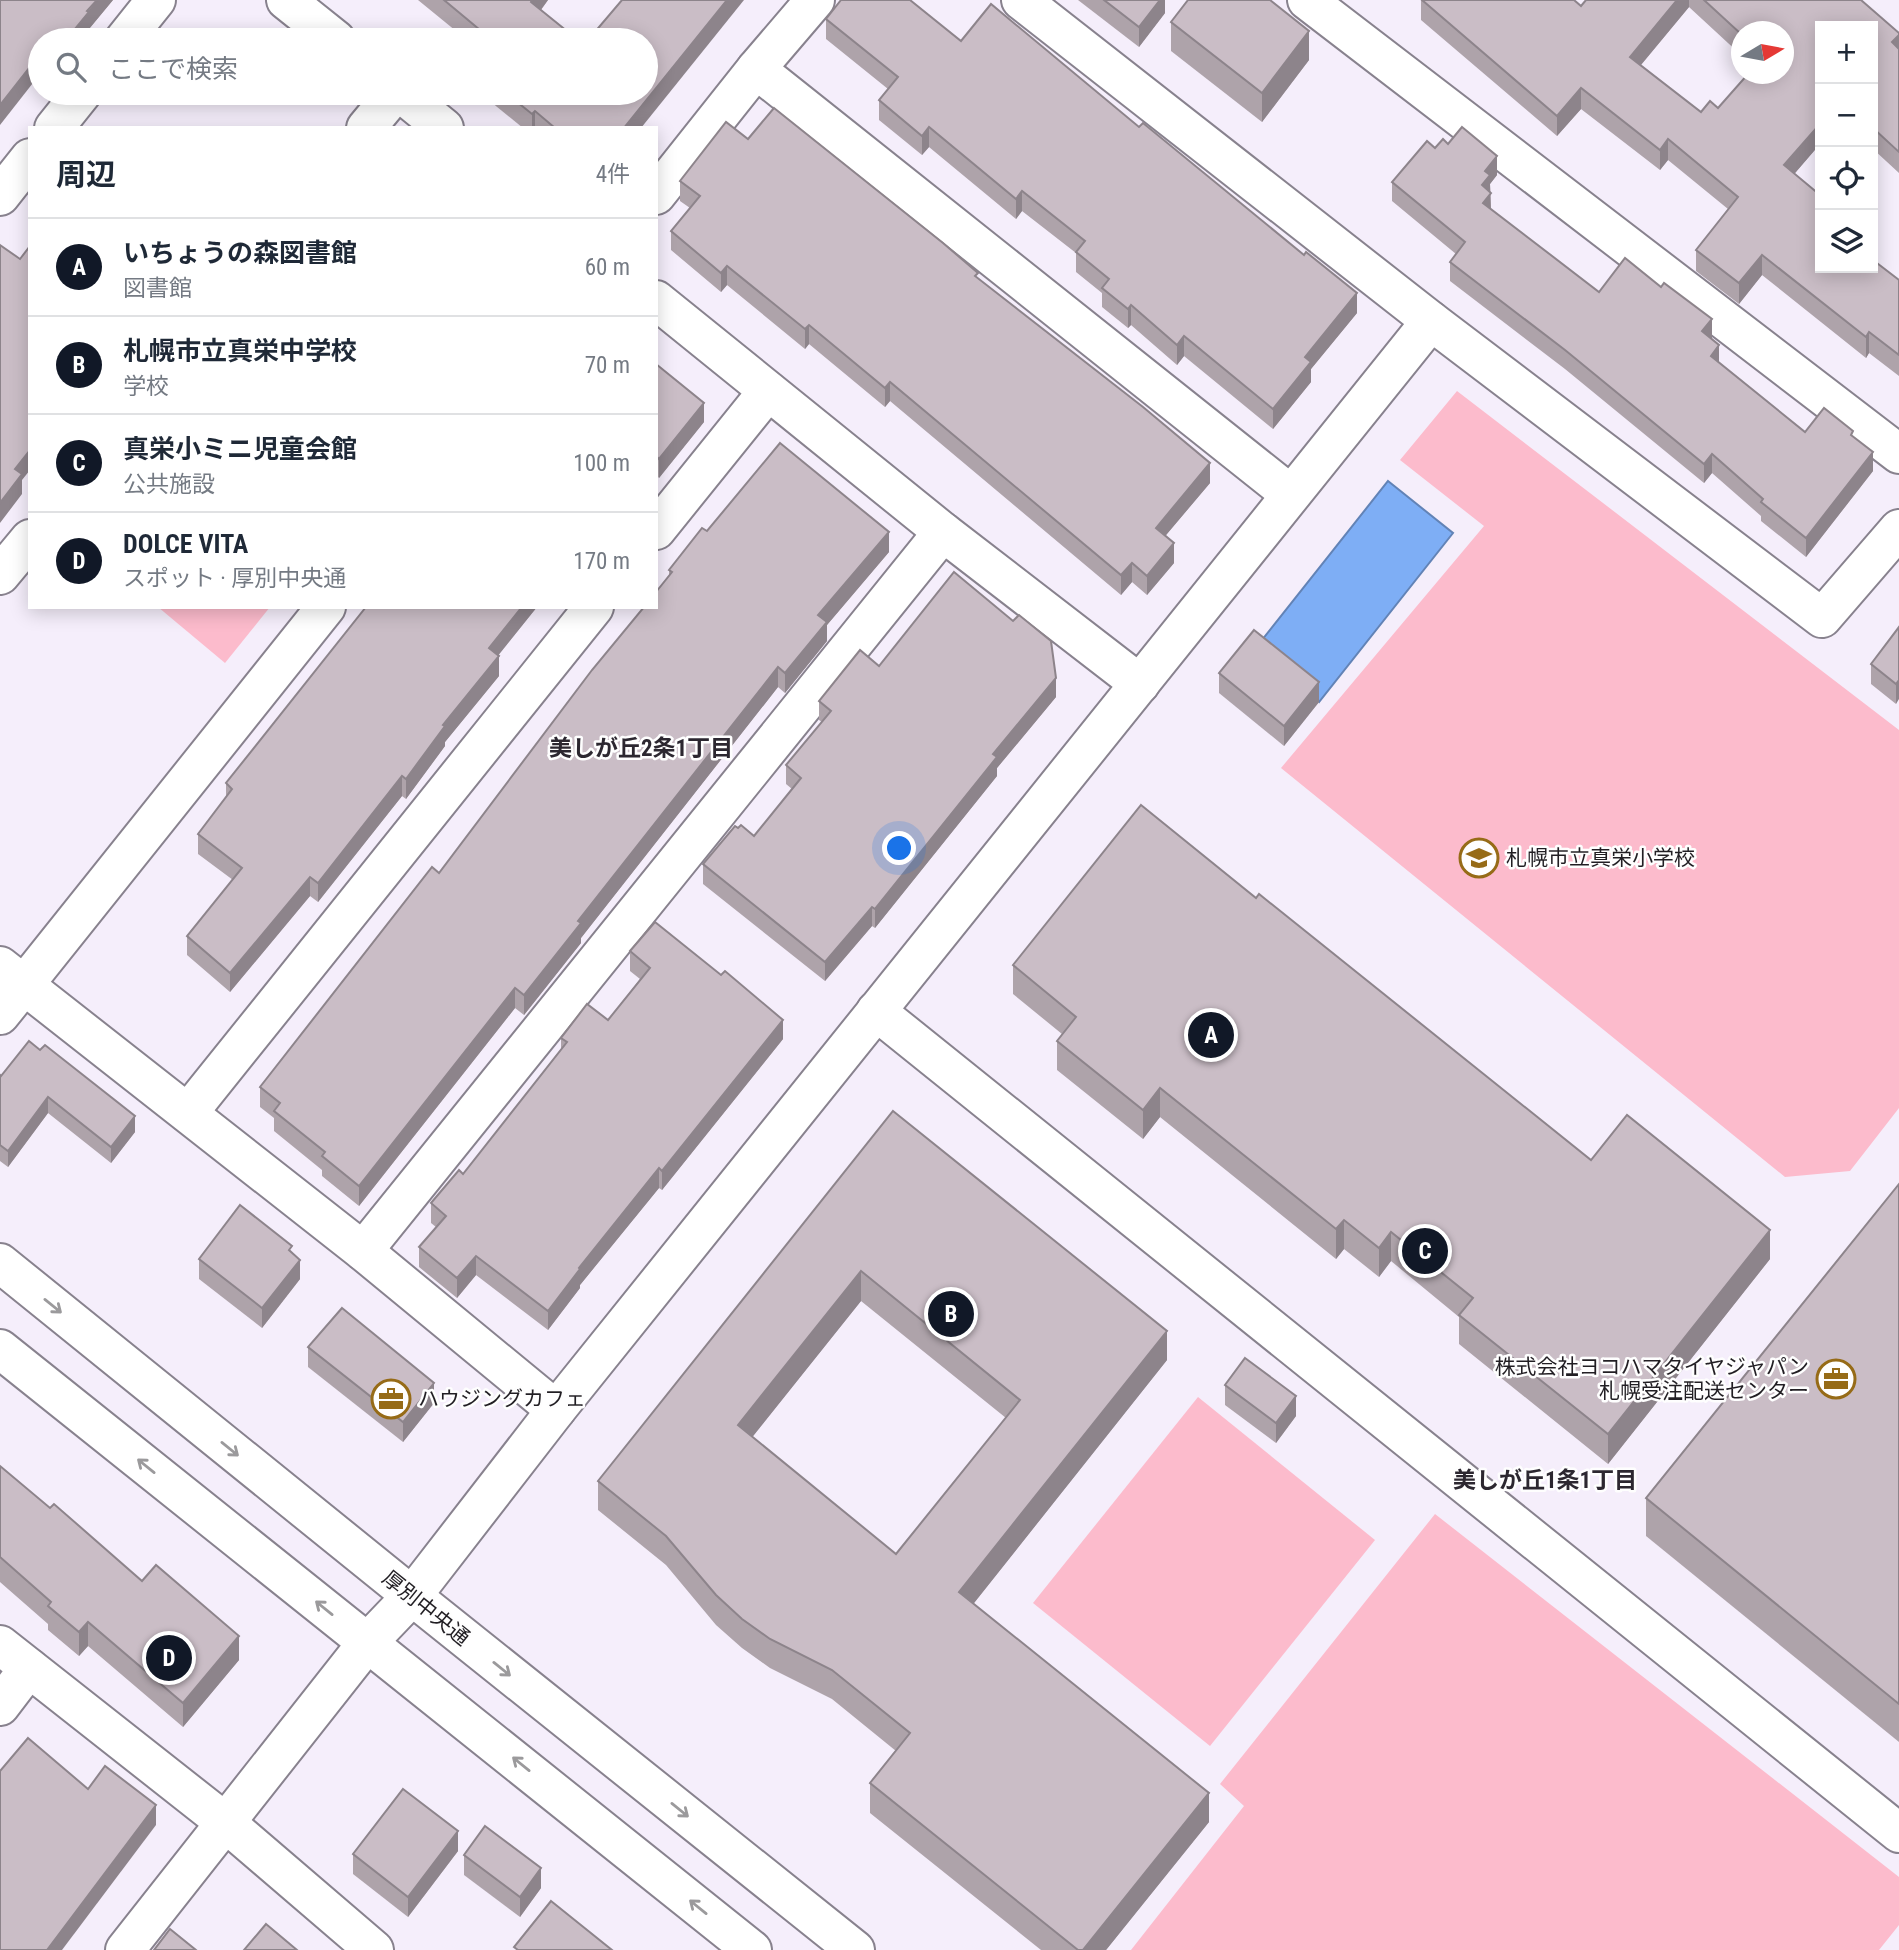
<!DOCTYPE html>
<html lang="ja">
<head>
<meta charset="utf-8">
<style>
  :root { --surface:#fff; --page:#f6f6f7; --text:#1f2937; --muted:#747a83; --line:#e0e1e3; --accent:#111827 }
  body { margin:0; font-family:"Roboto Condensed","Noto Sans JP",sans-serif; background:var(--page); color:var(--text) }
  .controls { position:absolute; right:21px; top:21px; display:grid; overflow:hidden; border-radius:0px; box-shadow:0 4px 18px #0003 }
  .controls button { width:63px; height:63px; display:grid; place-items:center; padding:0; border:0; border-bottom:2px solid var(--line); background:var(--surface); color:var(--text); font:35px sans-serif }
  .compass { position:absolute; left:1731px; top:21px; width:63px; height:63px; border-radius:50%; background:var(--surface); box-shadow:0 4px 18px #0003; rotate:80deg }
  .you { position:absolute; left:900px; top:849px; width:24px; height:24px; margin:-18px; border:5px solid #fff; border-radius:50%; background:#1a73e8; box-shadow:0 0 0 10px #1a73e833 }
  .badge { display:grid; place-items:center; width:46px; height:46px; border-radius:50%; background:var(--accent); color:#fff; font-size:23px; font-weight:700 }
  .pin { position:absolute; translate:-50% -50%; border:4px solid #fff; box-shadow:0 2px 7px #0006 }
  .list { margin:0; padding:0; list-style:none }
  h2 { display:flex; justify-content:space-between; align-items:center; height:91px; margin:0; padding:0 28px; font-size:30px }
  h2 small { font-size:23px; font-weight:400; color:var(--muted) }
  .list li { display:grid; grid-template-columns:46px 1fr auto; gap:21px; align-items:center; box-sizing:border-box; height:98px; padding:0 28px; border-top:2px solid var(--line) }
  .list b { display:block; font-size:26px; white-space:nowrap }
  .list p { margin:0; font-size:23px; white-space:nowrap; color:var(--muted) }
  .list em { font-size:23px; font-style:normal; color:var(--muted) }
  .icon { flex:none; width:38px; height:38px; fill:none; stroke:currentColor; stroke-width:2; stroke-linecap:round; stroke-linejoin:round }
  .map { position:relative; flex:none; width:1899px; height:1950px; overflow:hidden }
  .search { position:absolute; background:var(--surface); box-shadow:0 4px 18px #0003; left:28px; top:28px; width:630px; height:77px; display:flex; align-items:center; gap:18px; box-sizing:border-box; padding:0 24px; border-radius:38px; color:var(--muted); font-size:26px }
  .panel { position:absolute; background:var(--surface); box-shadow:0 4px 18px #0003; left:28px; top:126px; width:630px; height:483px; border-radius:0px }
  .map>svg:first-child { display:block }
  .green { fill:#fcbbcc }
  .water { fill:#7eaef5; stroke:#6283b6; stroke-width:2 }
  .lines { fill:none; stroke-linecap:round; stroke-linejoin:round }
  .street-casing { stroke:#88828e; stroke-width:42 }
  .secondary-casing { stroke:#88828e; stroke-width:42 }
  .street { stroke:#fff; stroke-width:38 }
  .secondary { stroke:#fff; stroke-width:38 }
  .wall { fill:#aea3aa; fill-rule:evenodd }
  .shaded-wall { fill:#8d848b }
  .building { fill:#cabdc6; stroke:#8d848b; stroke-width:2; fill-rule:evenodd }
  .oneway { stroke:#9b9a9c }
  .labels { text-anchor:middle; stroke-width:5; stroke-linejoin:round; paint-order:stroke }
  .poi-label { font-size:21px; fill:#211e23; stroke:#fefefe; text-anchor:start }
  .street-label { font-size:21px; fill:#211e23; stroke:#fefefe }
  .neighbourhood-label { font-size:23px; font-weight:bold; fill:#2c2730; stroke:#fefefe }
</style>
</head>
<body>
<div class="map">
<svg width="1899" height="1950" viewBox="0 0 1899 1950">
  <rect width="100%" height="100%" fill="#f5eefb"/>
  <!-- green -->
  <g class="green">
    <polygon points="1457,391 1899,730 1899,1108 1850,1171 1785,1177 1281,768 1484,526 1400,460"/>
    <polygon points="158,607 270,607 225,663"/>
    <polygon points="1198,1397 1375,1540 1210,1746 1033,1603"/>
    <polygon points="1435,1514 1899,1877 1899,1925 1879,1950 1131,1950 1244,1806 1220,1784"/>
  </g>
  <!-- water -->
  <polygon class="water" points="1388,481 1453,533 1319,702 1254,650"/>
  <g class="lines">
    <defs>
      <g id="street">
        <polyline points="286,0 336,40"/>
        <polyline points="1021,0 1431,321 1822,618 1899,529"/>
        <polyline points="1307,0 1899,454"/>
        <polyline points="124,40 156,0"/>
        <polyline points="756,69 1290,494"/>
        <polyline points="401,93 444,128"/>
        <polyline points="54,128 82,93"/>
        <polyline points="366,128 395,93"/>
        <polyline points="656,195 756,69 815,0"/>
        <polyline points="0,196 30,158"/>
        <polyline points="656,300 943,532 1140,684"/>
        <polyline points="656,530 768,391"/>
        <polyline points="0,575 30,539"/>
        <polyline points="0,966 363,1251 556,1410"/>
        <polyline points="876,1011 1899,1833"/>
        <polyline points="0,1015 326,607"/>
        <polyline points="188,1113 594,607"/>
        <polyline points="363,1251 943,532"/>
        <polyline points="0,1645 226,1823 374,1950"/>
        <polyline points="0,1706 29,1668"/>
        <polyline points="125,1950 367,1643 412,1596 556,1410 1431,321"/>
      </g>
      <g id="secondary">
        <polyline points="0,1263 412,1596 855,1950"/>
        <polyline points="0,1349 752,1950"/>
      </g>
    </defs>
    <!-- street casing -->
    <use href="#street" class="street-casing"/>
    <!-- secondary casing -->
    <use href="#secondary" class="secondary-casing"/>
    <!-- street -->
    <use href="#street" class="street"/>
    <!-- secondary -->
    <use href="#secondary" class="secondary"/>
  </g>
  <!-- wall -->
  <g class="wall">
    <polygon points="0,0 113,0 89,29 89,32 82,40 40,40"/>
    <polygon points="418,0 548,0 541,10 578,40 467,40"/>
    <polygon points="1078,0 1165,0 1165,13 1139,47"/>
    <path d="M 1421,0 L 1581,6 L 1586,0 L 1861,0 L 1899,33 L 1899,173 L 1873,149 L 1873,26 L 1820,26 L 1820,144 L 1794,174 L 1820,268 L 1899,280 L 1899,376 L 1869,353 L 1866,358 L 1762,275 L 1739,304 L 1696,271 L 1696,250 L 1728,209 L 1668,160 L 1660,170 L 1581,109 L 1557,136 L 1421,20 ZM 1689,7 L 1741,55 L 1741,32 L 1783,74 L 1718,108 L 1701,112 L 1641,65 Z"/>
    <polygon points="826,19 961,41 1357,313 1311,369 1311,382 1273,429 1184,356 1177,365 1131,325 1128,328 1102,307 1102,293 1076,272 1076,253 1022,211 1016,219 929,147 922,155 879,120 879,100 888,89 826,39"/>
    <polygon points="1171,22 1309,60 1262,122 1171,51"/>
    <polygon points="480,93 646,93 641,128 523,128"/>
    <polygon points="748,139 978,278 1210,483 1165,536 1174,563 1147,595 1132,582 1121,595 890,401 885,407 809,344 805,349 727,285 721,292 671,250 671,231 690,208 680,201 680,181"/>
    <polygon points="1448,144 1497,175 1490,184 1491,209 1599,292 1712,338 1711,339 1719,363 1805,432 1853,437 1873,471 1806,557 1761,521 1761,516 1712,473 1704,483 1565,369 1450,281 1450,262 1456,254 1392,201 1392,182 1435,148"/>
    <polygon points="656,364 704,422 659,478 656,475"/>
    <polygon points="707,531 889,552 827,625 827,641 785,693 778,687 581,938 581,943 524,1015 515,1008 359,1206 322,1176 322,1170 274,1131 274,1118 260,1107 260,1087 439,873 669,576 669,570"/>
    <polygon points="366,607 537,607 498,655 499,676 445,742 445,746 406,799 402,796 318,902 310,896 230,992 187,955 187,936 233,880 198,854 198,834 226,798 226,783"/>
    <polygon points="1899,627 1896,704 1871,684 1871,664"/>
    <polygon points="879,666 1056,697 997,768 997,776 875,928 872,926 825,981 703,884 703,864 738,828 754,836 792,789 786,784 786,765 822,722 819,720 819,701"/>
    <polygon points="1219,673 1319,702 1284,746 1219,693"/>
    <polygon points="1256,898 1591,1160 1770,1259 1608,1464 1459,1344 1459,1317 1391,1261 1379,1277 1344,1249 1336,1259 1160,1117 1143,1139 1057,1070 1057,1041 1062,1034 1013,994 1013,965"/>
    <polygon points="630,951 783,1039 662,1190 659,1188 580,1285 580,1288 548,1330 476,1275 457,1298 419,1267 419,1247 436,1227 431,1223 431,1203 463,1174 561,1049 561,1038 608,1020 640,979 630,971"/>
    <polygon points="0,1075 135,1132 111,1163 48,1113 8,1167 0,1161"/>
    <path d="M 893,1111 L 1167,1360 L 973,1604 L 1209,1822 L 1106,1950 L 1041,1950 L 870,1813 L 870,1783 L 896,1751 L 832,1699 L 770,1668 L 742,1648 L 716,1625 L 666,1565 L 598,1510 L 598,1481 ZM 861,1301 L 1006,1418 L 896,1554 L 752,1437 Z"/>
    <polygon points="1899,1184 1899,1742 1646,1536 1646,1498"/>
    <polygon points="292,1252 300,1279 262,1328 199,1279 199,1259"/>
    <polygon points="308,1347 434,1403 403,1442 308,1367"/>
    <polygon points="1225,1385 1296,1416 1276,1443 1225,1405"/>
    <polygon points="0,1466 50,1508 142,1581 239,1660 183,1727 88,1646 79,1656 48,1630 48,1624 0,1582"/>
    <polygon points="458,1851 408,1917 353,1874 353,1854"/>
    <polygon points="464,1855 541,1888 520,1917 464,1875"/>
  </g>
  <!-- shaded-wall -->
  <g class="shaded-wall">
    <polygon points="97,0 113,0 89,29 89,32 82,40 66,40"/>
    <polygon points="532,0 548,0 531,23 531,2"/>
    <polygon points="727,0 744,0 641,128 624,128"/>
    <polygon points="1160,0 1165,0 1165,13 1139,47 1139,27"/>
    <polygon points="1677,0 1689,0 1689,7 1630,78 1630,57"/>
    <polygon points="1309,31 1309,60 1262,122 1262,93"/>
    <polygon points="1899,35 1899,56 1892,42"/>
    <polygon points="40,54 40,74 0,125 0,105"/>
    <polygon points="1581,88 1581,109 1557,136 1557,116"/>
    <polygon points="535,111 535,128 532,128 532,114"/>
    <polygon points="1820,124 1820,144 1784,186 1784,165"/>
    <polygon points="929,127 929,147 922,155 922,136"/>
    <polygon points="1668,139 1668,160 1660,170 1660,150"/>
    <polygon points="1497,156 1497,175 1490,184 1491,212 1483,222 1482,185 1485,171"/>
    <polygon points="1022,191 1022,211 1016,219 1016,199"/>
    <polygon points="1762,255 1762,275 1739,304 1739,283"/>
    <polygon points="727,266 727,285 721,292 721,273"/>
    <polygon points="1357,293 1357,313 1311,369 1311,382 1273,429 1273,409 1305,357"/>
    <polygon points="1131,305 1131,325 1128,328 1128,309"/>
    <polygon points="1712,319 1712,338 1702,350 1702,331"/>
    <polygon points="809,325 809,344 805,349 805,329"/>
    <polygon points="1869,332 1869,353 1866,358 1866,337"/>
    <polygon points="1184,336 1184,356 1177,365 1177,345"/>
    <polygon points="1719,345 1719,364 1711,356"/>
    <polygon points="890,382 890,401 885,407 885,388"/>
    <polygon points="704,403 704,422 659,478 659,459"/>
    <polygon points="30,450 30,470 22,480 22,494 0,523 0,503 15,469"/>
    <polygon points="1873,452 1873,471 1806,557 1806,538"/>
    <polygon points="1712,454 1712,473 1704,483 1704,464"/>
    <polygon points="1210,463 1210,483 1156,547 1156,528"/>
    <polygon points="889,532 889,552 827,625 827,641 785,693 785,673 818,615"/>
    <polygon points="1174,543 1174,563 1147,595 1147,576"/>
    <polygon points="1132,563 1132,582 1121,595 1121,575"/>
    <polygon points="522,607 537,607 489,667 489,648"/>
    <polygon points="499,656 499,676 445,742 445,746 406,799 406,779 443,725"/>
    <polygon points="778,667 778,687 581,938 581,943 524,1015 524,995 578,921"/>
    <polygon points="1056,678 1056,697 997,768 997,776 875,928 875,909 993,754"/>
    <polygon points="1899,680 1899,699 1896,704 1896,684"/>
    <polygon points="1319,682 1319,702 1284,746 1284,726"/>
    <polygon points="402,776 402,796 318,902 318,883"/>
    <polygon points="310,877 310,896 230,992 230,973"/>
    <polygon points="872,907 872,926 825,981 825,962"/>
    <polygon points="515,988 515,1008 359,1206 359,1186"/>
    <polygon points="783,1020 783,1039 662,1190 662,1171"/>
    <polygon points="1160,1088 1160,1117 1143,1139 1143,1110"/>
    <polygon points="48,1097 48,1113 8,1167 8,1151"/>
    <polygon points="135,1116 135,1132 111,1163 111,1147"/>
    <polygon points="659,1168 659,1188 580,1285 580,1288 548,1330 548,1311 579,1268"/>
    <polygon points="1344,1220 1344,1249 1336,1259 1336,1229"/>
    <polygon points="1770,1230 1770,1259 1608,1464 1608,1434"/>
    <polygon points="1391,1232 1391,1261 1379,1277 1379,1248"/>
    <polygon points="476,1256 476,1275 457,1298 457,1278"/>
    <polygon points="300,1260 300,1279 262,1328 262,1308"/>
    <polygon points="861,1271 861,1301 738,1455 738,1425"/>
    <polygon points="1167,1331 1167,1360 959,1622 959,1592"/>
    <polygon points="434,1383 434,1403 403,1442 403,1422"/>
    <polygon points="1296,1396 1296,1416 1276,1443 1276,1423"/>
    <polygon points="88,1622 88,1646 79,1656 79,1632"/>
    <polygon points="239,1636 239,1660 183,1727 183,1703"/>
    <polygon points="1209,1793 1209,1822 1106,1950 1083,1950"/>
    <polygon points="156,1805 156,1825 62,1950 47,1950"/>
    <polygon points="458,1831 458,1851 408,1917 408,1897"/>
    <polygon points="541,1868 541,1888 520,1917 520,1897"/>
  </g>
  <!-- building -->
  <g class="building">
    <polygon points="0,0 97,0 87,11 89,12 66,40 57,33 52,40 40,40 40,54 0,105"/>
    <polygon points="444,0 532,0 531,2 578,40 483,40 486,35"/>
    <polygon points="622,0 727,0 624,128 555,128 535,111 532,114 506,93 646,93 646,40 588,40"/>
    <polygon points="841,0 910,0 961,41 991,4 1139,127 1143,123 1304,255 1306,252 1357,293 1305,357 1311,362 1273,409 1184,336 1177,345 1131,305 1128,309 1102,288 1109,279 1076,252 1085,241 1022,191 1016,199 929,127 922,136 879,100 898,77 826,19"/>
    <polygon points="1104,0 1160,0 1139,27"/>
    <polygon points="1188,0 1270,0 1309,31 1262,93 1171,22"/>
    <polygon points="1422,0 1574,0 1581,6 1586,0 1677,0 1630,57 1701,112 1710,101 1718,108 1748,74 1783,74 1783,32 1741,32 1741,34 1704,0 1861,0 1899,33 1899,35 1892,42 1899,49 1899,152 1873,128 1873,26 1820,26 1820,124 1784,165 1820,195 1820,268 1873,268 1873,260 1899,280 1899,355 1869,332 1866,337 1762,255 1739,283 1696,250 1738,197 1668,139 1660,150 1581,88 1557,116"/>
    <polygon points="774,108 943,243 978,273 975,276 1143,407 1210,463 1156,528 1174,543 1147,576 1132,563 1121,575 890,382 885,388 809,325 805,329 727,266 721,273 671,231 700,196 680,181 726,122 748,139"/>
    <polygon points="1462,127 1497,156 1485,171 1490,175 1482,185 1491,193 1483,203 1599,292 1625,258 1661,287 1664,283 1712,319 1702,331 1719,345 1711,356 1805,432 1824,408 1853,431 1851,435 1873,452 1806,538 1761,502 1763,499 1712,454 1704,464 1565,350 1450,262 1465,242 1392,182 1427,141 1435,148 1443,139 1448,144"/>
    <polygon points="0,245 20,259 30,246 30,450 15,469 22,474 0,503"/>
    <polygon points="656,364 704,403 659,459 656,456"/>
    <polygon points="780,443 889,532 818,615 827,622 785,673 778,667 578,921 581,923 524,995 515,988 359,1186 322,1156 325,1152 274,1111 280,1103 260,1087 432,867 439,873 592,670 644,607 656,607 656,592 672,572 669,570 702,528 707,531"/>
    <polygon points="954,572 1013,621 1019,615 1051,641 1056,678 993,754 997,757 875,909 872,907 825,962 703,864 735,826 738,828 741,825 754,836 801,778 786,765 831,711 819,701 860,650 879,666"/>
    <polygon points="366,607 522,607 489,648 499,656 443,725 445,726 406,779 402,776 318,883 310,877 230,973 187,936 242,868 198,834 232,789 226,783"/>
    <polygon points="1899,627 1899,680 1896,684 1871,664"/>
    <polygon points="1254,630 1319,682 1284,726 1219,673"/>
    <polygon points="1141,805 1256,898 1259,894 1591,1160 1627,1115 1770,1230 1608,1434 1459,1315 1473,1298 1391,1232 1379,1248 1344,1220 1336,1229 1160,1088 1143,1110 1057,1041 1076,1017 1013,965"/>
    <polygon points="655,922 721,975 725,971 783,1020 662,1171 659,1168 579,1268 580,1269 548,1311 476,1256 457,1278 419,1247 446,1216 431,1203 459,1170 463,1174 567,1042 561,1038 587,1004 608,1020 650,968 630,951"/>
    <polygon points="29,1041 40,1050 45,1045 135,1116 111,1147 48,1097 8,1151 0,1145 0,1075 1,1076"/>
    <path d="M 893,1111 L 1167,1331 L 959,1592 L 1209,1793 L 1083,1950 L 1078,1950 L 870,1783 L 910,1733 L 832,1670 L 770,1639 L 742,1619 L 716,1595 L 666,1536 L 598,1481 ZM 861,1271 L 1020,1400 L 896,1554 L 738,1425 Z"/>
    <polygon points="1899,1184 1899,1704 1646,1498"/>
    <polygon points="240,1205 292,1246 289,1250 300,1260 262,1308 199,1259"/>
    <polygon points="342,1308 434,1383 403,1422 308,1347"/>
    <polygon points="1245,1358 1296,1396 1276,1423 1225,1385"/>
    <polygon points="0,1466 50,1508 54,1504 142,1581 156,1565 239,1636 183,1703 88,1622 79,1632 48,1606 51,1602 0,1557"/>
    <polygon points="28,1738 88,1789 105,1766 156,1805 47,1950 0,1950 0,1771"/>
    <polygon points="403,1789 458,1831 408,1897 353,1854"/>
    <polygon points="485,1826 541,1868 520,1897 464,1855"/>
    <polygon points="551,1901 612,1950 518,1950 514,1947"/>
    <polygon points="266,1924 297,1950 244,1950"/>
    <polygon points="170,1929 196,1950 154,1950"/>
  </g>
  <!-- one-way arrows -->
  <defs><path id="oneway-shaft" d="M-6 0H5M1.5-3L5.5 0L1.5 3" fill="none" stroke-width="1.6" stroke-linecap="round" stroke-linejoin="round" transform="scale(1.75)"/></defs>
  <g class="oneway">
    <use href="#oneway-shaft" transform="translate(53 1306) rotate(39)"/>
    <use href="#oneway-shaft" transform="translate(230 1449) rotate(39)"/>
    <use href="#oneway-shaft" transform="translate(146 1466) rotate(-141)"/>
    <use href="#oneway-shaft" transform="translate(324 1608) rotate(-141)"/>
    <use href="#oneway-shaft" transform="translate(502 1669) rotate(39)"/>
    <use href="#oneway-shaft" transform="translate(521 1764) rotate(-141)"/>
    <use href="#oneway-shaft" transform="translate(680 1810) rotate(39)"/>
    <use href="#oneway-shaft" transform="translate(698 1907) rotate(-141)"/>
  </g>
  <!-- icons -->
  <defs>
    <symbol id="school-ring" viewBox="-11 -11 22 22"><circle r="9.5" fill="#fefefe" stroke="#966b17" stroke-width="1.5"/><path d="M0-5L7-2L0 1L-7-2ZM-4 1L0 2.5L4 1V4Q0 6-4 4Z" fill="#966b17"/></symbol>
    <symbol id="office-ring" viewBox="-11 -11 22 22"><circle r="9.5" fill="#fefefe" stroke="#966b17" stroke-width="1.5"/><path d="M-6-3h4V-5.5h4V-3h4V5H-6ZM-1-4.5V-3h2v-1.5ZM-6 0V1H6V0Z" fill="#966b17"/></symbol>
  </defs>
  <g fill-rule="evenodd">
    <use href="#school-ring" x="1457" y="836" width="44" height="44"/>
    <use href="#office-ring" x="1814" y="1357" width="44" height="44"/>
    <use href="#office-ring" x="369" y="1377" width="44" height="44"/>
  </g>
  <g class="labels">
    <!-- poi labels -->
    <g class="poi-label">
      <text x="1506" y="865">札幌市立真栄小学校</text>
      <text x="1809" y="1374" text-anchor="end">株式会社ヨコハマタイヤジャパン<tspan x="1809" dy="24">札幌受注配送センター</tspan></text>
      <text x="418" y="1406">ハウジングカフェ</text>
    </g>
    <!-- street labels -->
    <g class="street-label">
      <text transform="translate(426 1608) rotate(39)" y="7">厚別中央通</text>
    </g>
    <!-- neighbourhood labels -->
    <g class="neighbourhood-label">
      <text x="641" y="756">美しが丘2条1丁目</text>
      <text x="1545" y="1488">美しが丘1条1丁目</text>
    </g>
  </g>
</svg>
<div class="controls">
<button>+</button>
<button>−</button>
<button><svg class="icon" aria-label="locate" viewBox="0 0 24 24"><circle cx="12" cy="12" r="6"/><path d="M12 2v4M12 18v4M2 12h4M18 12h4"/></svg></button>
<button><svg class="icon" aria-label="layers" viewBox="0 0 24 24"><path d="M12 4l9 5-9 5-9-5zM3 14l9 5 9-5"/></svg></button>
</div>
<svg class="compass" viewBox="-18 -18 36 36"><path d="M0-13l5 13h-10z" fill="#e53935"/><path d="M0 13l5-13h-10z" fill="#747a83"/></svg>
<div class="you"></div>
<div class="pin badge" style="left:1211px;top:1035px">A</div>
<div class="pin badge" style="left:951px;top:1314px">B</div>
<div class="pin badge" style="left:1425px;top:1251px">C</div>
<div class="pin badge" style="left:169px;top:1658px">D</div>
<div class="search"><svg class="icon" aria-label="search" viewBox="0 0 24 24"><circle cx="10" cy="10" r="6"/><path d="M15 15l6 6"/></svg>ここで検索</div>
<section class="panel">
<h2>周辺<small>4件</small></h2>
<ul class="list">
<li><span class="badge">A</span><div><b>いちょうの森図書館</b><p>図書館</p></div><em>60 m</em></li>
<li><span class="badge">B</span><div><b>札幌市立真栄中学校</b><p>学校</p></div><em>70 m</em></li>
<li><span class="badge">C</span><div><b>真栄小ミニ児童会館</b><p>公共施設</p></div><em>100 m</em></li>
<li><span class="badge">D</span><div><b>DOLCE VITA</b><p>スポット · 厚別中央通</p></div><em>170 m</em></li>
</ul>
</section>
</div>
</body>
</html>
